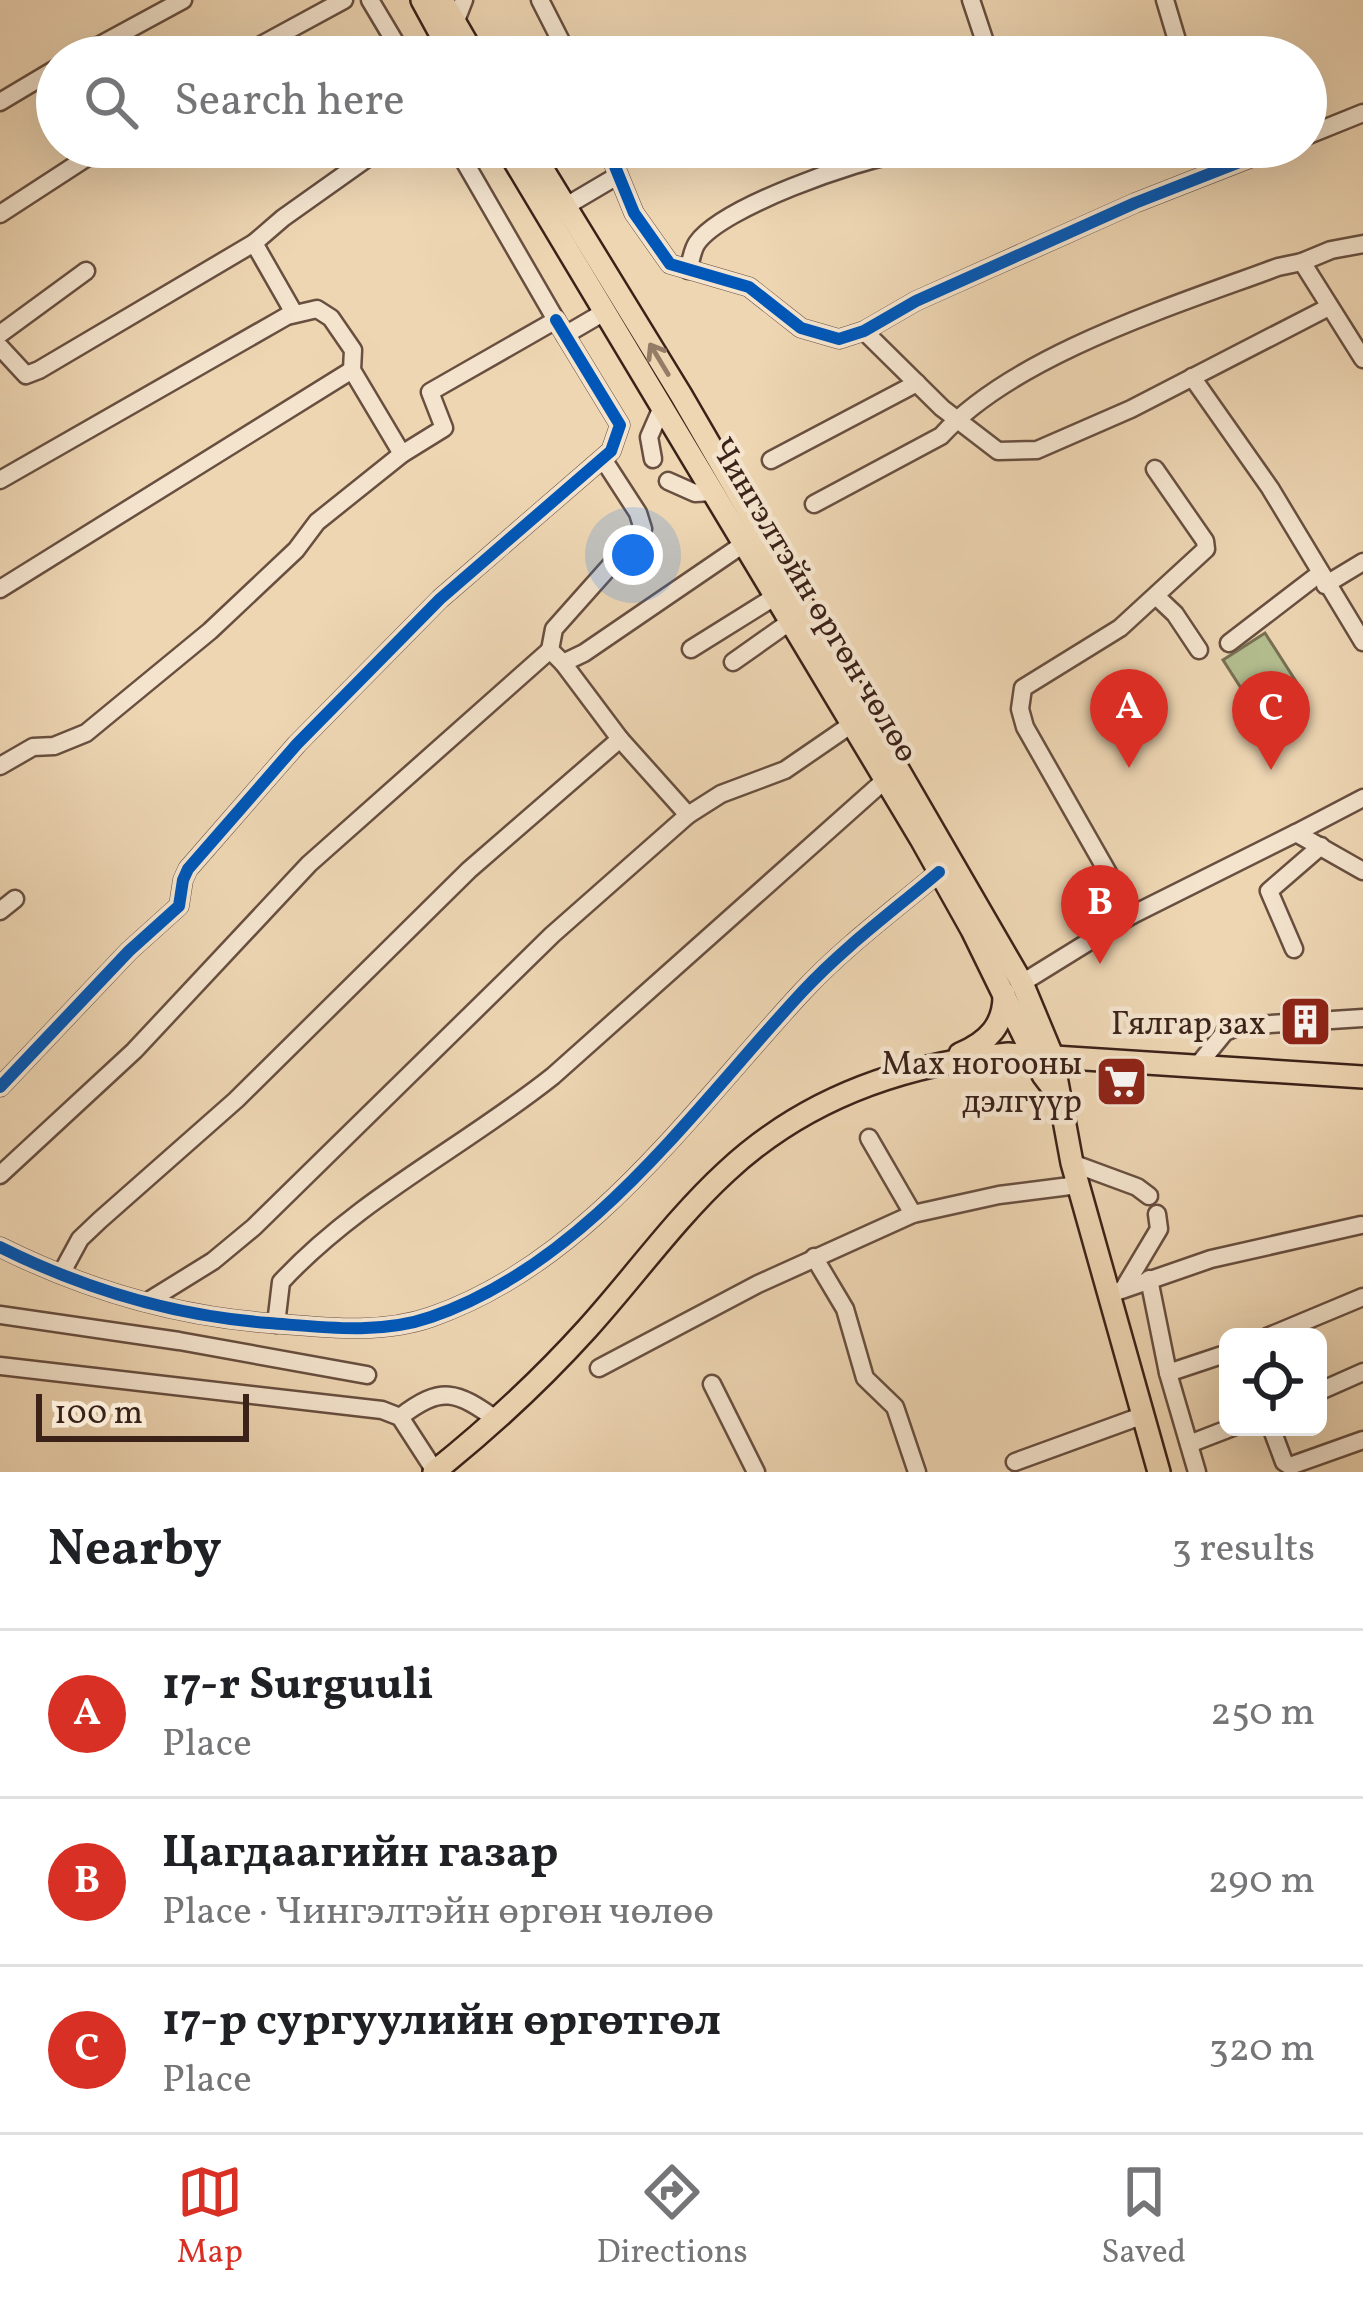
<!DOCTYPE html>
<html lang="en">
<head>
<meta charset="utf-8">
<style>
  :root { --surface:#fff; --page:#f2f2f2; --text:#202124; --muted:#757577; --line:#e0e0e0; --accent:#d93025 }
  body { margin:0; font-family:Vollkorn,serif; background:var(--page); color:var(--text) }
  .controls { position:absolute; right:36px; bottom:36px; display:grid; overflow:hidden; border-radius:18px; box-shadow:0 12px 48px #0002 }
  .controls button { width:108px; height:108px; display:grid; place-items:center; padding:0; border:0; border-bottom:3px solid var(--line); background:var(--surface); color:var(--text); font:60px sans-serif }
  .scale { position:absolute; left:36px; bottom:30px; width:213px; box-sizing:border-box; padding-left:12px; border:6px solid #3b2219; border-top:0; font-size:33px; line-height:42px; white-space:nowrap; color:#3b2219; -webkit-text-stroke:9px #f4e4ce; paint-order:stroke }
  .you { position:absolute; left:633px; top:555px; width:42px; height:42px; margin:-30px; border:9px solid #fff; border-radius:50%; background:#1a73e8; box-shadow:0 0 0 18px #1a73e833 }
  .badge { display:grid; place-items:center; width:78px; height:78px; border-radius:50%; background:var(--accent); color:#fff; font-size:39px; font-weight:700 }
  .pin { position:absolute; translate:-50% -99px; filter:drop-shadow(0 3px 6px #0008) }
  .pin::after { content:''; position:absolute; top:63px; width:42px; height:36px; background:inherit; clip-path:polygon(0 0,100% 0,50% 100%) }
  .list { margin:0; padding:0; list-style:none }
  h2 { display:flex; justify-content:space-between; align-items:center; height:156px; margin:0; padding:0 48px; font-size:51px }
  h2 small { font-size:39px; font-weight:400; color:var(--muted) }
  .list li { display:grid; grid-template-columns:78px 1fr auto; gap:36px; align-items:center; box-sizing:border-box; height:168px; padding:0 48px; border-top:3px solid var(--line) }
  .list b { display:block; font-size:45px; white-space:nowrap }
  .list p { margin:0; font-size:39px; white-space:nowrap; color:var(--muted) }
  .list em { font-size:39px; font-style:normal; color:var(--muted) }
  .icon { flex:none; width:66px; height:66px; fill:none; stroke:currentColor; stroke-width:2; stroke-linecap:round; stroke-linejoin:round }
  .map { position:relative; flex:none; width:1363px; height:1472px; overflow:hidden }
  .search { position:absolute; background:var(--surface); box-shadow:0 12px 48px #0002; left:36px; right:36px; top:36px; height:132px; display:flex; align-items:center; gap:30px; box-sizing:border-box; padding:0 42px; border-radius:66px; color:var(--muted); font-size:45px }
  .sheet { height:660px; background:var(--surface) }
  nav { display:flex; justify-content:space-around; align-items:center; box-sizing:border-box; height:168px; border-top:3px solid var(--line); background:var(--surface); font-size:33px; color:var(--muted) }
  nav a { display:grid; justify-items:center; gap:6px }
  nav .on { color:var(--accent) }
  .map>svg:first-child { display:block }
  .garden { fill:#b4bf90; stroke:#787054; stroke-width:3 }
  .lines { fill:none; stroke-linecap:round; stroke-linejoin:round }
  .minor-casing { stroke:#684f40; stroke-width:21 }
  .major-casing { stroke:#3b2219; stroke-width:26 }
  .minor { stroke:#f4e4ce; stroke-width:16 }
  .major { stroke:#eed6b3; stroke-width:21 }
  .cycleway-casing { stroke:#f4e4ce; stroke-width:20 }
  .cycleway { stroke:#0057b8; stroke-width:12 }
  .oneway { stroke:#947c66 }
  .labels { text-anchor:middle; stroke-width:9; stroke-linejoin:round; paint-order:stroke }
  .street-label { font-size:33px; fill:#3b2219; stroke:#f4e4ce }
  .poi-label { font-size:33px; fill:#3b2219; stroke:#f4e4ce; text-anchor:end }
</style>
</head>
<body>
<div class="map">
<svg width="1363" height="1472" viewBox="0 0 1363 1472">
  <rect width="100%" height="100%" fill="#eed6b3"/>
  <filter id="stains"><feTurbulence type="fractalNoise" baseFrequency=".00167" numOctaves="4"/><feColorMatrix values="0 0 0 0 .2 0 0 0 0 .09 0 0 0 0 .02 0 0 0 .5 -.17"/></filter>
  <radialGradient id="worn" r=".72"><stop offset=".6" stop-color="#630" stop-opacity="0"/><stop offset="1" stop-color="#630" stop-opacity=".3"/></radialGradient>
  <!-- garden -->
  <polygon class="garden" points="1265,633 1306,697 1264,724 1223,660"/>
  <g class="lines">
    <defs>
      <g id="minor">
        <polyline points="370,0 404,57"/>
        <polyline points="540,0 569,57"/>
        <polyline points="971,0 990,57"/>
        <polyline points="1165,0 1182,57"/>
        <polyline points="455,23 464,0"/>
        <polyline points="78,57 183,0"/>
        <polyline points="239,57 344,0"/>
        <polyline points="0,102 57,68"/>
        <polyline points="1306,136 1363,113"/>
        <polyline points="607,147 634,213 670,264 749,287 801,328 839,339 864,331 916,301 1135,203 1278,147"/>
        <polyline points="556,212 617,176"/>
        <polyline points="0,214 103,147"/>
        <polyline points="254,243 294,313"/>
        <polyline points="1302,262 1331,250 1363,244"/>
        <path d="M 688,270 C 691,262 692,250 697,243 C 722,207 857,160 902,153"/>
        <polyline points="864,331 942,408 998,451 1037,450 1131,409 1329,307"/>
        <polyline points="0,334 86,271"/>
        <polyline points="565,335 606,311"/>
        <polyline points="0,347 26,375 39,370 254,243 283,218 383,147"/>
        <polyline points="1192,377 1270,488 1363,642"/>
        <polyline points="653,459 649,437 663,405"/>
        <polyline points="771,460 917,383"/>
        <polyline points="0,480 287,316 317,309 331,318 353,350 352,370 402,454"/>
        <polyline points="668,481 695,493 714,492"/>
        <path d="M 814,504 L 941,436 C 1014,355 1176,305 1278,267 L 1302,262 L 1363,359"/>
        <polyline points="1325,585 1363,562"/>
        <polyline points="0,589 352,370"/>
        <polyline points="1157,597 1175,614 1199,650"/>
        <polyline points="1229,643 1319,574"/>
        <polyline points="691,649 776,596"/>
        <polyline points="550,650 554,629 643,529 638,513 603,459"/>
        <polyline points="733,662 791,621"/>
        <polyline points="563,663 620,739 688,815 721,794 785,770 852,724"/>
        <polyline points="0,766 33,747 54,746 86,733 210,631 296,550 317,522 402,454 444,428 430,392 556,320 456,147"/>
        <polyline points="1296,833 1363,798"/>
        <polyline points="0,911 15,899"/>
        <polyline points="1132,915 1025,727 1020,709 1023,688 1120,628 1206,549 1205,541 1155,469"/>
        <polyline points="1294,949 1269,891 1321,846"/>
        <polyline points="1022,983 1132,915 1296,833 1363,871"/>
        <polyline points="1198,1065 1225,1032 1240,1026 1363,1018"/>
        <polyline points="0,1087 129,951 179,906 183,880 188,869 297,744 440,599 611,451 620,425 556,320"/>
        <polyline points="869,1138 913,1214"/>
        <polyline points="1072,1163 1137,1187 1149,1196"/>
        <polyline points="0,1175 134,1051 309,864 550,650 563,663 584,653 745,543"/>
        <path d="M 0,1247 C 84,1289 176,1316 269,1323 C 322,1327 380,1335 431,1317 C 588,1263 694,1108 803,991 C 844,947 893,911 939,872"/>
        <polyline points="814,1257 845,1309 865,1378 895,1407 917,1472"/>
        <polyline points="61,1274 80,1239 100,1220 236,1100 469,870 620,739"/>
        <polyline points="1149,1279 1168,1373 1197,1472"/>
        <polyline points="1125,1286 1159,1229 1157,1214"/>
        <polyline points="1110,1294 1211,1259 1361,1225"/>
        <polyline points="150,1300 213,1261 254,1227 552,935 688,815"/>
        <polyline points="0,1315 179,1341 367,1375"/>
        <path d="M 276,1324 L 281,1282 C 359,1198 464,1147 553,1076 L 885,780"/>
        <polyline points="1267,1337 1363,1297"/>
        <polyline points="0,1366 382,1410 400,1417 435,1471"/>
        <polyline points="599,1368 758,1284 913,1214 999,1195 1078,1185"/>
        <polyline points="1168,1373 1228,1353"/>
        <polyline points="712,1384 756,1472"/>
        <polyline points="1318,1392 1363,1372"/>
        <path d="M 400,1417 C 442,1385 456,1391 497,1420"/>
        <polyline points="1271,1427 1284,1462 1290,1466 1363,1440"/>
        <polyline points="1189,1444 1233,1427"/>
        <polyline points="1015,1462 1144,1415"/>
      </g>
      <g id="major">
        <polyline points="422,0 453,57"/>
        <polyline points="442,0 475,57"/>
        <polyline points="506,147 921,839 972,930 1043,1075 1056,1092"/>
        <polyline points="529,147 681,395 1022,983 1052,1055 1072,1163 1159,1472"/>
        <path d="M 960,1054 C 988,1042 1005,1025 1004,993"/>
        <path d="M 434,1472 C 489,1428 540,1381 587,1329 C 634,1277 675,1219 726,1172 C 804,1099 903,1064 1008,1054 L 1363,1077"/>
      </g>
    </defs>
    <!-- minor casing -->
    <use href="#minor" class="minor-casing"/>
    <!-- major casing -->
    <use href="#major" class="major-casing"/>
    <!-- minor -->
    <use href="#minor" class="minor"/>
    <!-- major -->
    <use href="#major" class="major"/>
    <defs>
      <g id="cycleway">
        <polyline points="607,147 634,213 670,264 749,287 801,328 839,339 864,331 916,301 1135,203 1278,147"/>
        <polyline points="0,1087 129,951 179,906 183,880 188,869 297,744 440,599 611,451 620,425 556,320"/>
        <path d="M 0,1247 C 84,1289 176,1316 269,1323 C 322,1327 380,1335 431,1317 C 588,1263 694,1108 803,991 C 844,947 893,911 939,872"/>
      </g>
    </defs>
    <!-- cycleway casing -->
    <use href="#cycleway" class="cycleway-casing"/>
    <!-- cycleway -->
    <use href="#cycleway" class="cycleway"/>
  </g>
  <!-- one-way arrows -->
  <defs><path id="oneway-shaft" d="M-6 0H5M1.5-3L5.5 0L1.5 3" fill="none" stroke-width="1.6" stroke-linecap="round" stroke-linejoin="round" transform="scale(3)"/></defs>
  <use class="oneway" href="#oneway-shaft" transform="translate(659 359) rotate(-121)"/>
  <!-- icons -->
  <defs>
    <symbol id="building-square" viewBox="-11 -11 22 22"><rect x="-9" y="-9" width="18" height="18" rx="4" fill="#8f2418" stroke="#f4e4ce"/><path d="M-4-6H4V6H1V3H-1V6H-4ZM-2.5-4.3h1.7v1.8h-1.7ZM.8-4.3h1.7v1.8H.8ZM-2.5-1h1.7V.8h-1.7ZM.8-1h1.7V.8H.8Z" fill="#fff"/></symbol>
    <symbol id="supermarket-square" viewBox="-11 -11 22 22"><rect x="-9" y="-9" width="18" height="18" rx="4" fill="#8f2418" stroke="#f4e4ce"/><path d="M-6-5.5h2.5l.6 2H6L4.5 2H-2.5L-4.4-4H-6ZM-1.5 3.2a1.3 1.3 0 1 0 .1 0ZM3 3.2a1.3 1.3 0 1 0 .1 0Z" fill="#fff"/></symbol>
  </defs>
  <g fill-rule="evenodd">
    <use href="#building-square" x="1276" y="992" width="59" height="59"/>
    <use href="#supermarket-square" x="1092" y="1052" width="59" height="59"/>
  </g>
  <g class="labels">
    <!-- street labels -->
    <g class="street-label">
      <text transform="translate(816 599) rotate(59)" y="12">Чингэлтэйн өргөн чөлөө</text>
    </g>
    <!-- poi labels -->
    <g class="poi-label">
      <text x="1266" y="1034">Гялгар зах</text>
      <text x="1082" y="1074">Мах ногооны<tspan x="1082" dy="38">дэлгүүр</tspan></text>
    </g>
  </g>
  <rect width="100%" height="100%" filter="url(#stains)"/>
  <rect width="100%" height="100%" fill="url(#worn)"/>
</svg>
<div class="controls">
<button><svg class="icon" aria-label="locate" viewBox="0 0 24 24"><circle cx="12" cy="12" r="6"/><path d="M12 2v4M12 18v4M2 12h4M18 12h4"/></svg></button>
</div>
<div class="scale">100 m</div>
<div class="you"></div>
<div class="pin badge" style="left:1129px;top:768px">A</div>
<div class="pin badge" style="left:1100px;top:964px">B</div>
<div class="pin badge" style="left:1271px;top:770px">C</div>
<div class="search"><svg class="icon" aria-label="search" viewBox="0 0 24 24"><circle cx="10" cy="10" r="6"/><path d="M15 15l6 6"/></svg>Search here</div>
</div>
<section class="sheet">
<h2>Nearby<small>3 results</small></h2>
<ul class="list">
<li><span class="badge">A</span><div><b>17-r Surguuli</b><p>Place</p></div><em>250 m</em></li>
<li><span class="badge">B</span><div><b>Цагдаагийн газар</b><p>Place · Чингэлтэйн өргөн чөлөө</p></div><em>290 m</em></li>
<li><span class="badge">C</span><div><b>17-р сургуулийн өргөтгөл</b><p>Place</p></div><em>320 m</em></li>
</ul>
</section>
<nav>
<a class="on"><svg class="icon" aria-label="map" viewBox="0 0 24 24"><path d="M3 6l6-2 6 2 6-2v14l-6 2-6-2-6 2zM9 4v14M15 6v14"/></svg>Map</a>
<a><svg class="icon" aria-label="directions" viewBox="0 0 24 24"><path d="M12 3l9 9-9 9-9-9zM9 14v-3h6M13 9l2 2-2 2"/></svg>Directions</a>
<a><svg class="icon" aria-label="saved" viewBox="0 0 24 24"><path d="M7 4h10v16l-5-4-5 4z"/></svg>Saved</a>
</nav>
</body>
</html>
